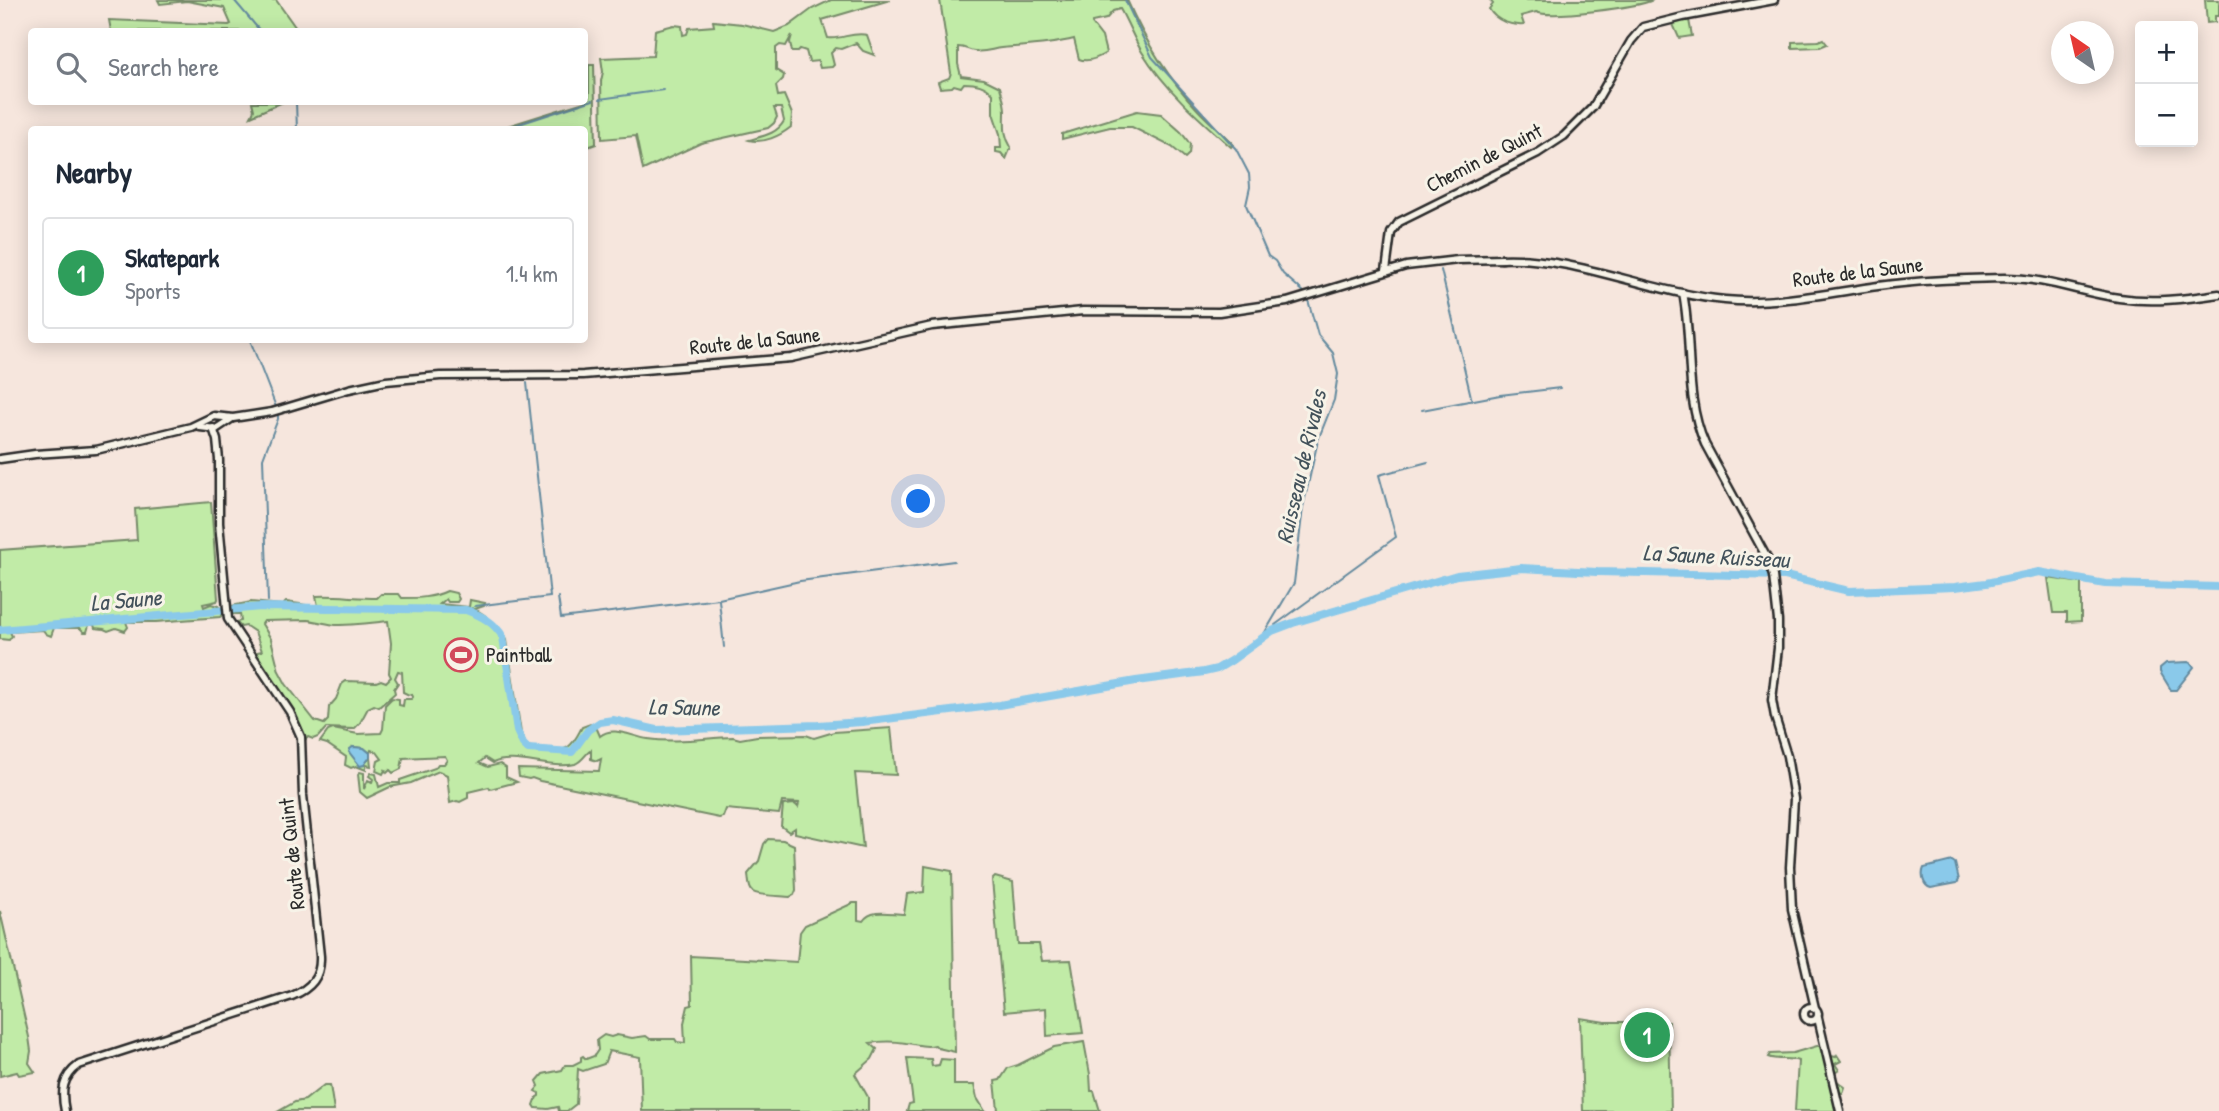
<!DOCTYPE html>
<html lang="en">
<head>
<meta charset="utf-8">
<style>
  :root { --surface:#fff; --page:#f6f6f7; --text:#1f2937; --muted:#747a83; --line:#e0e1e3; --accent:#d1495b }
  body { margin:0; font-family:"Patrick Hand",sans-serif; background:var(--page); color:var(--text) }
  .controls { position:absolute; right:21px; top:21px; display:grid; overflow:hidden; border-radius:7px; box-shadow:0 4px 18px #0003 }
  .controls button { width:63px; height:63px; display:grid; place-items:center; padding:0; border:0; border-bottom:2px solid var(--line); background:var(--surface); color:var(--text); font:35px sans-serif }
  .compass { position:absolute; left:2051px; top:21px; width:63px; height:63px; border-radius:50%; background:var(--surface); box-shadow:0 4px 18px #0003; rotate:326deg }
  .you { position:absolute; left:919px; top:502px; width:24px; height:24px; margin:-18px; border:5px solid #fff; border-radius:50%; background:#1a73e8; box-shadow:0 0 0 10px #1a73e833 }
  .badge { display:grid; place-items:center; width:46px; height:46px; border-radius:50%; background:var(--accent); color:#fff; font-size:23px; font-weight:700 }
  .pin { position:absolute; translate:-50% -50%; border:4px solid #fff; box-shadow:0 2px 7px #0006 }
  .list { margin:0; padding:0; list-style:none }
  h2 { display:flex; justify-content:space-between; align-items:center; height:91px; margin:0; padding:0 28px; font-size:30px }
  h2 small { font-size:23px; font-weight:400; color:var(--muted) }
  .list li { display:grid; grid-template-columns:46px 1fr auto; gap:21px; align-items:center; box-sizing:border-box; height:112px; margin:0 14px 14px; padding:0 14px; border:2px solid var(--line); border-radius:7px }
  .list b { display:block; font-size:26px; white-space:nowrap }
  .list p { margin:0; font-size:23px; white-space:nowrap; color:var(--muted) }
  .list em { font-size:23px; font-style:normal; color:var(--muted) }
  .icon { flex:none; width:38px; height:38px; fill:none; stroke:currentColor; stroke-width:2; stroke-linecap:round; stroke-linejoin:round }
  .map { position:relative; flex:none; width:2219px; height:1111px; overflow:hidden }
  .search { position:absolute; background:var(--surface); box-shadow:0 4px 18px #0003; left:28px; top:28px; width:560px; height:77px; display:flex; align-items:center; gap:18px; box-sizing:border-box; padding:0 24px; border-radius:7px; color:var(--muted); font-size:26px }
  .panel { position:absolute; background:var(--surface); box-shadow:0 4px 18px #0003; left:28px; top:126px; width:560px; height:217px; border-radius:7px }
  .map>svg:first-child { display:block }
  .green { fill:#c1eba7; stroke:#768b69; stroke-width:2; fill-rule:evenodd }
  .water { fill:#8ac9ea; stroke:#648a9e; stroke-width:2 }
  .lines { fill:none; stroke-linecap:round; stroke-linejoin:round }
  .stream { stroke:#648a9e; stroke-width:2 }
  .river { stroke:#8ac9ea; stroke-width:8 }
  .tertiary-casing { stroke:#2b2b2b; stroke-width:11 }
  .tertiary { stroke:#f7f3e8; stroke-width:6 }
  .labels { text-anchor:middle; stroke-width:6; stroke-linejoin:round; paint-order:stroke }
  .street-label { font-size:21px; fill:#2b2b2b; stroke:#f7f3e8 }
  .poi-label { font-size:21px; fill:#2b2b2b; stroke:#f7f3e8; text-anchor:start }
  .water-label { font-size:23px; font-style:italic; fill:#43525b; stroke:#f7f3e8 }
</style>
</head>
<body>
<div class="map">
<svg width="2219" height="1111" viewBox="0 0 2219 1111">
  <rect width="100%" height="100%" fill="#f6e6dd"/>
  <filter id="ink" filterUnits="userSpaceOnUse"><feTurbulence type="fractalNoise" baseFrequency=".0143" numOctaves="2"/><feDisplacementMap in="SourceGraphic" scale="14" xChannelSelector="R" yChannelSelector="G"/><feConvolveMatrix kernelMatrix="1 2 1 2 8 2 1 2 1" color-interpolation-filters="sRGB"/></filter>
  <g filter="url(#ink)">
    <!-- green -->
    <g class="green">
      <polygon points="158,0 276,0 298,31 111,31 109,20 229,25 231,24 224,8 187,1 160,4"/>
      <path d="M 831,0 L 890,0 L 822,20 L 828,38 C 841,40 854,31 867,35 L 874,55 L 863,51 L 856,43 L 841,49 L 836,48 L 831,53 L 834,65 L 832,67 L 820,68 L 818,61 L 809,62 L 806,51 L 800,49 L 797,52 L 792,52 L 790,42 L 792,35 L 786,46 L 780,45 L 776,48 L 776,70 L 784,75 L 783,79 L 776,86 L 778,96 L 784,95 L 792,114 L 791,127 C 780,136 763,144 749,140 C 763,136 777,134 784,121 L 781,108 L 774,108 L 777,117 L 774,123 L 768,128 L 701,143 L 643,170 L 636,136 L 602,139 L 601,81 L 603,72 L 601,58 L 653,56 L 655,30 L 674,25 L 682,26 L 683,35 L 687,34 L 689,28 L 714,26 L 713,21 L 742,24 L 774,32 L 789,26 L 812,9 Z"/>
      <path d="M 940,0 L 1127,0 C 1145,41 1167,77 1198,110 C 1209,122 1222,132 1233,144 L 1231,147 C 1199,119 1165,89 1142,52 C 1134,39 1128,23 1120,9 L 1113,11 L 1106,19 L 1092,22 L 1092,24 L 1102,37 L 1106,53 C 1098,58 1088,63 1079,59 L 1074,39 C 1051,45 1025,46 1001,48 C 992,49 984,53 974,51 C 968,50 965,47 958,47 L 958,64 L 961,76 L 984,79 L 1000,87 C 1002,94 1005,103 1005,111 C 1005,125 1003,134 1011,147 L 1006,159 L 1001,153 L 996,152 L 996,148 L 1001,148 L 1000,134 L 993,113 L 993,94 C 985,85 976,83 964,83 L 961,87 L 954,85 L 952,87 L 940,88 L 938,82 L 949,78 L 951,73 Z"/>
      <path d="M 1490,0 L 1653,0 C 1637,7 1551,19 1536,12 L 1521,16 L 1524,25 C 1511,26 1496,21 1489,9 L 1493,4 Z"/>
      <polygon points="2205,0 2219,0 2219,16 2215,16 2215,22 2207,23"/>
      <polygon points="1689,20 1692,36 1679,38 1672,22"/>
      <polygon points="1823,39 1827,44 1820,47 1792,48 1792,42 1818,41"/>
      <polygon points="589,65 594,65 596,144 585,148 584,130 498,129 584,102 589,97"/>
      <polygon points="252,102 283,102 251,116 254,110"/>
      <polygon points="1137,111 1161,114 1181,132 1190,144 1189,154 1185,158 1172,147 1132,127 1110,127 1062,139 1062,134"/>
      <polygon points="211,502 218,599 217,601 203,604 204,607 211,604 218,606 224,613 220,617 156,622 126,622 128,627 125,631 116,628 108,631 104,629 95,628 94,625 89,625 87,632 84,632 80,628 54,628 51,636 46,634 43,630 10,632 12,636 9,640 0,639 0,550 137,540 135,509"/>
      <polygon points="2048,578 2081,583 2081,621 2067,622 2067,613 2053,613"/>
      <path d="M 447,591 L 456,593 L 459,599 L 457,602 L 448,602 L 446,599 L 440,604 L 469,607 L 470,600 L 485,603 L 484,606 L 475,609 C 489,617 499,625 507,640 L 521,733 L 526,745 C 536,749 559,753 568,747 C 575,742 578,734 582,727 L 590,724 L 597,729 L 600,736 C 613,725 632,737 648,739 C 676,743 704,738 733,737 L 740,739 L 757,736 L 806,735 L 814,738 L 834,732 L 891,728 L 896,775 L 855,773 L 863,848 L 795,833 L 795,828 L 789,832 L 781,826 L 783,805 L 795,804 L 798,807 L 799,803 L 782,802 L 779,814 L 726,809 L 723,817 L 719,818 L 540,781 L 532,778 L 529,779 L 519,777 L 518,769 L 599,771 L 601,759 L 597,761 L 591,759 L 591,750 C 585,754 583,761 575,764 C 552,770 512,753 493,763 L 485,758 L 479,763 L 488,767 L 500,764 L 506,768 L 506,777 L 517,782 L 490,789 L 489,787 L 468,792 L 468,798 L 460,802 L 457,801 L 450,803 L 447,775 L 439,771 L 411,783 L 390,787 L 367,798 L 360,792 L 358,774 L 360,772 L 364,773 L 364,789 L 368,780 L 372,782 L 373,779 L 369,776 L 371,773 L 376,774 L 379,787 L 388,783 L 400,783 L 400,780 L 435,768 L 438,764 L 444,764 L 447,760 L 445,756 L 403,758 L 401,769 L 393,773 L 390,770 L 387,773 L 385,770 L 383,774 L 376,771 L 378,761 L 382,759 L 377,752 L 371,750 L 370,753 L 364,748 L 353,747 L 364,765 L 370,757 L 371,766 L 366,765 L 366,770 L 356,766 L 351,768 L 345,765 L 346,757 L 327,744 L 320,742 L 328,731 L 333,729 L 358,734 L 381,733 L 383,729 L 385,705 L 392,698 L 399,699 L 399,705 L 403,706 L 404,699 L 411,699 L 413,697 L 412,694 L 409,695 L 403,692 L 402,672 L 398,671 L 395,678 L 398,683 L 394,689 L 395,693 L 379,707 L 374,705 L 368,708 L 360,723 L 354,729 L 326,728 L 318,737 L 313,739 L 308,737 L 305,740 L 302,738 L 301,726 L 274,681 C 267,677 259,661 253,653 L 262,651 L 255,632 L 246,626 L 241,627 L 236,622 L 241,621 L 240,614 L 230,614 L 231,606 L 251,602 L 283,605 L 286,602 C 297,603 306,606 318,606 L 316,596 C 337,595 356,598 377,598 L 381,594 L 399,594 L 402,598 C 417,598 433,598 447,591 ZM 307,620 C 317,621 327,624 336,625 C 353,625 371,623 388,621 L 391,643 L 389,673 L 391,677 L 386,682 L 381,680 L 376,682 L 346,681 L 342,684 L 336,699 L 329,707 L 328,720 L 324,724 L 315,721 L 286,684 L 279,671 L 271,639 L 262,624 L 264,621 Z"/>
      <path d="M 768,839 L 783,840 L 794,845 L 796,890 L 794,895 L 790,897 C 782,896 759,896 753,892 C 748,888 749,880 748,874 L 759,861 L 764,844 Z"/>
      <path d="M 925,866 L 952,871 L 955,1052 L 938,1048 L 935,1045 C 924,1048 917,1044 906,1043 C 894,1041 882,1041 870,1043 L 877,1049 L 872,1059 L 855,1074 L 868,1097 L 868,1111 L 642,1111 L 640,1057 L 609,1051 L 604,1064 L 583,1071 L 578,1069 L 576,1104 L 567,1111 L 559,1111 L 558,1107 L 548,1109 L 536,1108 L 534,1105 L 537,1097 L 539,1096 L 539,1093 L 535,1091 L 539,1086 L 537,1081 L 543,1074 L 562,1070 L 565,1065 L 573,1065 L 581,1061 L 581,1057 L 583,1056 L 586,1059 L 594,1056 L 598,1050 L 597,1040 L 604,1035 L 611,1037 L 617,1035 L 632,1038 L 646,1036 L 650,1039 L 675,1039 L 677,1042 L 685,1043 L 684,1023 L 688,1006 L 692,1005 L 691,956 L 797,962 L 800,932 L 805,925 L 853,903 L 858,903 L 858,920 L 863,921 C 872,908 890,914 904,914 L 907,894 L 924,892 Z"/>
      <polygon points="995,877 1013,882 1018,944 1039,944 1042,961 1071,960 1083,1033 1047,1036 1046,1008 1004,1012 992,880"/>
      <polygon points="0,911 29,1037 31,1051 29,1063 35,1072 19,1075 17,1072 0,1076"/>
      <polygon points="1580,1018 1605,1022 1669,1022 1671,1111 1583,1111"/>
      <polygon points="1084,1042 1090,1074 1091,1091 1094,1091 1100,1111 996,1111 998,1110 995,1081 1000,1080 1008,1068 1018,1065 1054,1047"/>
      <path d="M 1817,1046 L 1822,1046 L 1824,1053 L 1830,1054 L 1831,1056 L 1836,1057 L 1837,1055 L 1841,1061 L 1835,1064 L 1839,1070 L 1835,1073 L 1832,1072 L 1835,1082 L 1837,1081 L 1845,1087 L 1843,1093 L 1838,1092 L 1836,1108 L 1839,1111 L 1795,1111 L 1798,1061 C 1789,1057 1778,1061 1768,1057 L 1770,1054 L 1793,1053 Z"/>
      <polygon points="907,1058 931,1059 932,1066 939,1065 941,1059 954,1060 954,1085 974,1085 977,1098 985,1111 907,1111 909,1104 913,1103"/>
      <polygon points="324,1085 330,1085 334,1111 279,1111 295,1102 305,1100"/>
    </g>
    <!-- water -->
    <g class="water">
      <polygon points="2188,662 2191,663 2194,667 2176,690 2171,690 2160,672 2160,668 2166,663"/>
      <polygon points="353,747 364,748 370,753 370,757 364,765 360,766 349,752 350,749"/>
      <path d="M 1952,861 L 1955,863 L 1959,880 L 1957,883 L 1931,888 C 1923,886 1921,875 1924,868 Z"/>
    </g>
    <g class="lines">
      <!-- stream -->
      <g class="stream">
        <polyline points="234,0 261,32"/>
        <polyline points="1125,0 1152,57 1236,149 1249,174 1250,187 1246,205 1268,256 1275,261 1283,274 1305,293"/>
        <polyline points="600,99 663,90"/>
        <polyline points="296,102 297,130"/>
        <polyline points="501,130 593,100"/>
        <polyline points="1441,270 1472,401"/>
        <polyline points="250,340 276,407"/>
        <polyline points="527,383 550,597"/>
        <polyline points="1422,410 1500,395 1560,388"/>
        <polyline points="558,597 561,618 719,599 800,581 954,561"/>
        <polyline points="719,600 724,647"/>
        <polyline points="268,601 263,458 278,419 278,415"/>
        <polyline points="269,605 269,607"/>
        <polyline points="475,606 550,597"/>
        <polyline points="468,611 472,608"/>
        <polyline points="1275,625 1396,537 1379,475 1428,462"/>
        <polyline points="1272,631 1273,629"/>
        <polyline points="1261,639 1294,583 1303,507 1318,440 1334,400 1338,374 1333,353 1318,335 1308,300"/>
      </g>
      <!-- river -->
      <path class="river" d="M 0,630 L 261,607 L 466,610 C 482,616 494,622 503,637 L 517,731 L 523,744 L 528,749 L 572,752 L 588,730 L 600,722 L 613,720 L 657,730 L 818,725 L 862,722 L 999,705 L 1136,681 L 1204,672 L 1217,669 L 1232,660 L 1272,631 L 1293,623 L 1457,575 L 1521,568 L 1597,572 L 1785,576 L 1849,591 L 1955,587 L 1986,583 L 2039,572 L 2105,584 L 2219,587"/>
      <defs>
        <g id="tertiary">
          <path d="M 1501,259 C 1576,256 1650,293 1725,300 C 1775,305 1828,293 1878,286 C 1920,280 1962,279 2004,278 C 2047,278 2078,292 2119,298 C 2153,303 2185,299 2219,294"/>
          <polyline points="1386,271 1391,233 1399,222 1538,153 1564,136 1593,107 1631,41 1643,27 1683,17 1774,0"/>
          <path d="M 1683,293 C 1693,343 1684,397 1705,444 L 1768,560 L 1773,576 L 1778,621 L 1778,648 L 1772,700 L 1775,717 L 1787,756 L 1794,799 L 1790,867 L 1792,909 L 1815,1008"/>
          <polyline points="200,427 216,429 231,419"/>
          <polyline points="0,459 35,454 96,450 191,427 214,416 233,418 272,412 349,389 386,381 440,376 583,375 791,358 932,326 1083,311 1219,312 1287,302 1406,266 1458,260 1503,259"/>
          <circle cx="1811" cy="1014" r="7"/>
          <polyline points="1818,1018 1840,1111"/>
          <path d="M 65,1111 C 61,1092 62,1077 79,1065 L 292,996 C 311,988 321,977 320,956 L 303,795 L 301,737 L 290,712 L 228,619 L 219,523 L 219,460 L 217,440 L 213,428"/>
        </g>
      </defs>
      <!-- tertiary casing -->
      <use href="#tertiary" class="tertiary-casing"/>
      <!-- tertiary -->
      <use href="#tertiary" class="tertiary"/>
    </g>
  </g>
  <!-- icons -->
  <defs>
    <symbol id="stadium-ring" viewBox="-11 -11 22 22"><circle r="9.5" fill="#f7f3e8" stroke="#d1495b" stroke-width="1.5"/><path d="M0-5a6.5 5 0 1 0 0 10a6.5 5 0 1 0 0-10ZM-3.5-1.8h7v3.6h-7Z" fill="#d1495b"/></symbol>
  </defs>
  <g fill-rule="evenodd">
    <use href="#stadium-ring" x="442" y="636" width="38" height="38"/>
  </g>
  <g class="labels">
    <!-- street labels -->
    <g class="street-label">
      <text transform="translate(1484 158) rotate(-27)" y="7">Chemin de Quint</text>
      <text transform="translate(1858 272) rotate(-7)" y="7">Route de la Saune</text>
      <text transform="translate(755 341) rotate(-6)" y="7">Route de la Saune</text>
      <text transform="translate(292 854) rotate(-96)" y="7">Route de Quint</text>
    </g>
    <!-- poi labels -->
    <g class="poi-label">
      <text x="486" y="662">Paintball</text>
    </g>
    <!-- water labels -->
    <g class="water-label">
      <text transform="translate(1301 467) rotate(-77)" y="8">Ruisseau de Rivales</text>
      <text transform="translate(1716 556) rotate(3)" y="8">La Saune Ruisseau</text>
      <text transform="translate(126 600) rotate(-5)" y="8">La Saune</text>
      <text transform="translate(684 707) rotate(1)" y="8">La Saune</text>
    </g>
  </g>
</svg>
<div class="controls">
<button>+</button>
<button>−</button>
</div>
<svg class="compass" viewBox="-18 -18 36 36"><path d="M0-13l5 13h-10z" fill="#e53935"/><path d="M0 13l5-13h-10z" fill="#747a83"/></svg>
<div class="you"></div>
<div class="pin badge" style="left:1647px;top:1035px;background:#2e9e5b">1</div>
<div class="search"><svg class="icon" aria-label="search" viewBox="0 0 24 24"><circle cx="10" cy="10" r="6"/><path d="M15 15l6 6"/></svg>Search here</div>
<section class="panel">
<h2>Nearby<small></small></h2>
<ul class="list">
<li><span class="badge" style="background:#2e9e5b">1</span><div><b>Skatepark</b><p>Sports</p></div><em>1.4 km</em></li>
</ul>
</section>
</div>
</body>
</html>
